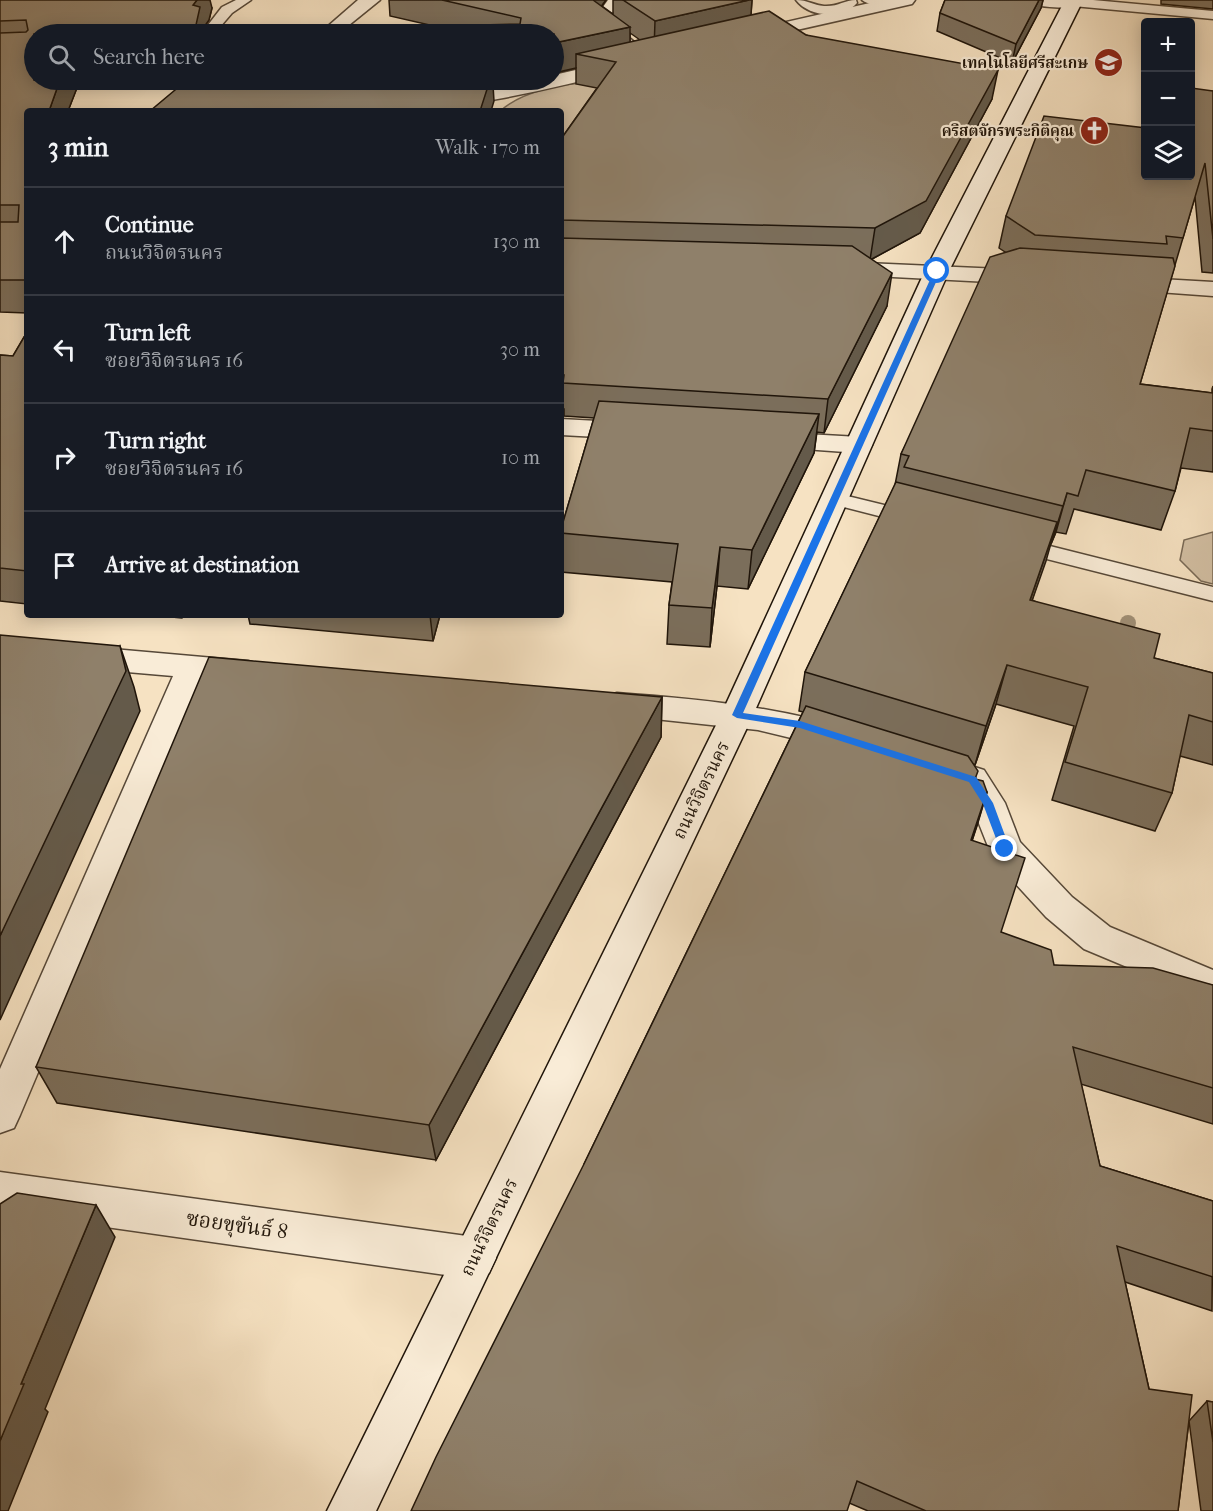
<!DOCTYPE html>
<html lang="en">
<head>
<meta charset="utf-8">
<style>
  :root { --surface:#171b24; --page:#242831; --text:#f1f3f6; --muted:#9ea1a6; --line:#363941 }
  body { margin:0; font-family:"IM FELL French Canon","Noto Serif Thai",serif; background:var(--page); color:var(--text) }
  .controls { position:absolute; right:18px; top:18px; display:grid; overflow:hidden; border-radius:6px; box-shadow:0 3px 15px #0003 }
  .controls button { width:54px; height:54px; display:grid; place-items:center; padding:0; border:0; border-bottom:2px solid var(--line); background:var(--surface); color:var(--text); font:30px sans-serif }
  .stop { position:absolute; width:18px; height:18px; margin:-14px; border:4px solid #1a73e8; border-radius:50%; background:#fff }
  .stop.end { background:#1a73e8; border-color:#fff; box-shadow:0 2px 6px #0008 }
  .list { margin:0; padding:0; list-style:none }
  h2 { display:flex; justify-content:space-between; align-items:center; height:78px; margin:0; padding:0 24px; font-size:26px }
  h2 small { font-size:20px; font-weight:400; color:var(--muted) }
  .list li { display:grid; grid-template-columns:39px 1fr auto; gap:18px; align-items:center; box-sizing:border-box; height:108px; padding:0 24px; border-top:2px solid var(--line) }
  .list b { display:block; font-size:22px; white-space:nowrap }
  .list p { margin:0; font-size:20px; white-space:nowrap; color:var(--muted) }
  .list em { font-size:20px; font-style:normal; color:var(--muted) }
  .icon { flex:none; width:33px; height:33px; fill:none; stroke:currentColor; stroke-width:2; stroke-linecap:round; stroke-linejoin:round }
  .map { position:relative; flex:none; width:1213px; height:1511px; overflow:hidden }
  .search { position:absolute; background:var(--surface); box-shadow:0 3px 15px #0003; left:24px; top:24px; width:540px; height:66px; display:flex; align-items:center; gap:15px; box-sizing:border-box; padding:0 21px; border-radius:33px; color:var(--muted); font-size:22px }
  .panel { position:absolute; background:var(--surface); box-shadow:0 3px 15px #0003; left:24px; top:108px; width:540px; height:510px; border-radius:6px }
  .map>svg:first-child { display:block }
  .green { fill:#d2bfa3; stroke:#796a56; stroke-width:1.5 }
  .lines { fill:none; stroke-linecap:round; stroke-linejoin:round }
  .lane-casing { stroke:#564838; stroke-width:3 }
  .street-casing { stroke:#564838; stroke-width:3 }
  .secondary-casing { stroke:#20150a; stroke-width:3 }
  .lane { fill:#f9ecd7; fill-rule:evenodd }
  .street { fill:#f9ecd7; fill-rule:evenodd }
  .secondary { fill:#f9ecd7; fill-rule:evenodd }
  .tree { fill:#a2927a }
  .wall { fill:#7b6e5b; stroke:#20150a; stroke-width:1.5; fill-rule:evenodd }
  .shaded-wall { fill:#645a4a; stroke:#20150a; stroke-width:1.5 }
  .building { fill:#8f806a; stroke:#20150a; stroke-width:1.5 }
  .route { fill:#1a73e8 }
  .labels { text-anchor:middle; stroke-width:4.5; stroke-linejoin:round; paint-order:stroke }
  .far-poi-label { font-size:15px; font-weight:bold; fill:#20150a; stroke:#f9ecd7; text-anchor:end }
  .street-label { font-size:18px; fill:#20150a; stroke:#f9ecd7 }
  .near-street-label { font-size:21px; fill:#20150a; stroke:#f9ecd7 }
</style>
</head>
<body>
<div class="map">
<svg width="1213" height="1511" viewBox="0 0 1213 1511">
  <rect width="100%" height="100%" fill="#f6e2c2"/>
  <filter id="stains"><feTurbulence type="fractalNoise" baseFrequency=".00333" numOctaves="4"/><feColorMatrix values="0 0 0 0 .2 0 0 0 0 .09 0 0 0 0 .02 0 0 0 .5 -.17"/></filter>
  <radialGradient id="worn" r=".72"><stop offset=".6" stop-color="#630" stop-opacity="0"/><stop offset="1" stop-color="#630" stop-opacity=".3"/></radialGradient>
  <!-- green -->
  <g class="green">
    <path d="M 592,82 L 619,95 L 561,162 L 561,111 L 500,111 C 524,90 561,84 592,82 Z"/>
    <polygon points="1213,532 1213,584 1201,581 1180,560 1184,540"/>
  </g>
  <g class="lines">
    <defs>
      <g id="lane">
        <polygon points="236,0 251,0 232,13 214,34 201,34 222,7"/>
        <path d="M 796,0 C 808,0 813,5 824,6 C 838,7 844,0 856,0 L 857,3 C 842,20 809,17 796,0 Z"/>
        <path d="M 862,0 L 896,0 L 899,3 C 892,9 869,6 862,0 Z"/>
        <polygon points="1068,0 1093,0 1213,11 1213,19 1073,6 1068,5"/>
        <polygon points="835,493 921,514 924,519 921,524 914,525 828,503 825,499 828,495"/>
        <polygon points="1018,538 1213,587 1213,601 1011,550 1008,545 1011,540"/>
      </g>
      <g id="street">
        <polygon points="358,0 380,0 338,34 319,34"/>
        <polygon points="608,0 626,0 610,22 633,41 630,45 618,45 593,26 592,22"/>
        <polygon points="883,0 915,0 912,4 748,41 742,40 739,36 742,32"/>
        <path d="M 1027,0 L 1080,0 L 1082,2 L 1079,6 C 1065,9 1044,7 1030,4 Z"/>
        <path d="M 619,60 L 626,62 L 628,66 L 626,70 C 545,90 462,111 378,111 L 381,107 L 388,105 L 535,80 L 554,80 L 554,75 Z"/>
        <polygon points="843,262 1026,270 1034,272 1038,277 1034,282 1026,284 835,274 831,269 835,264"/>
        <polygon points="1125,277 1213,282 1213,296 1117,289 1113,284 1117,279"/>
        <polygon points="561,419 635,423 644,425 648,431 644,437 635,439 561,435"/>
        <polygon points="771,432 859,437 868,439 872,445 868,451 859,453 762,446 758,440 762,434"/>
        <polygon points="0,639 248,661 259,664 264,672 259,680 248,683 204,679 20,1115 14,1128 0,1133 0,1069 173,676 0,661"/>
        <path d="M 617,693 C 697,699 775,706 853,730 L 857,738 L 853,746 L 841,750 L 758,730 L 617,715 L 606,712 L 601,704 L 606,696 Z"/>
        <polygon points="953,760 984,770 1005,803 1020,842 1072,897 1110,927 1213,970 1213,1003 1084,949 1046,917 993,859 972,806 960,788 941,782 936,773 941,764"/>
        <polygon points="0,1172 474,1237 489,1243 496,1258 489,1273 474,1279 0,1212"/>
      </g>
      <polygon id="secondary" points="1065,0 1083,0 949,271 753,715 376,1511 327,1511 721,715 925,271"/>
    </defs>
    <!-- lane casing -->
    <use href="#lane" class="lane-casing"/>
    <!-- street casing -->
    <use href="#street" class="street-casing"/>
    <!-- secondary casing -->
    <use href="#secondary" class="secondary-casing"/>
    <!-- lane -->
    <use href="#lane" class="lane"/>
    <!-- street -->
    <use href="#street" class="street"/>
    <!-- secondary -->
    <use href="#secondary" class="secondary"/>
  </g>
  <!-- trees -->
  <circle class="tree" cx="1128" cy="623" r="8"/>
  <!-- wall -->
  <g class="wall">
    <polygon points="0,0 212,8 209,20 204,27 205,34 34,34 80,80 68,111 27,111 27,313 0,312"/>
    <path d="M 389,0 L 606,0 L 602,6 L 613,14 L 613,0 L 752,0 L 751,15 L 806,35 L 992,99 L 920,233 L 872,259 L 887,306 L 824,433 L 817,432 L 814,453 L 748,589 L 717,586 L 710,647 L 667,644 L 669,605 L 672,582 L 561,572 L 561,529 L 594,418 L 564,416 L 564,409 L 561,409 L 561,139 L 597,88 L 576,84 L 576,68 L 554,73 L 554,34 L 434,26 L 390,16 ZM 630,33 L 633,35 L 640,40 L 630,42 Z"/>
    <polygon points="945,0 1043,0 1041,8 1012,63 937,31 940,13"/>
    <polygon points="1161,0 1213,0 1213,9 1161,4"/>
    <polygon points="1213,91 1213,273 1202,272 1195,197 1140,384 1212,393 1212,389 1213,386 1213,472 1181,468 1175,491 1161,530 1074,509 1066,534 1056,532 1051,544 1050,544 1032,600 1154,658 1213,673 1213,765 1180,756 1172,793 1155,831 1052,800 1074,726 996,704 975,765 973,764 976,779 987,792 972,841 1001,932 1054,965 1213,985 1213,1124 1081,1084 1100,1166 1213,1201 1212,1311 1125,1282 1149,1389 1189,1421 1207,1401 1213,1402 1213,1511 1201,1511 1189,1421 1178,1511 868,1511 849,1503 584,1164 803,712 799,711 805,672 895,485 901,454 1005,252 999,248 1006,216 1146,176"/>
    <polygon points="27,332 27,604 0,601 0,355 13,356"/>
    <polygon points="149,615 184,615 182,618"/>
    <polygon points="248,615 440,615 433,641 250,624"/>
    <polygon points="662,697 661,737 436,1160 57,1103 36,1067"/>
  </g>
  <!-- shaded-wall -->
  <g class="shaded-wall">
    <polygon points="197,0 210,0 212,8 209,20 204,27 205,34 194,34 193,5"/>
    <polygon points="590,0 606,0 590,21"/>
    <polygon points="749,0 752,0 750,28 654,50 655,21"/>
    <polygon points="1039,0 1043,0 1041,8 1012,63 1016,44"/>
    <polygon points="630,27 630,56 576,54 576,68 554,73 554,43"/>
    <polygon points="998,70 992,99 920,233 870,260 875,228"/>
    <polygon points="60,80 80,80 68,111 49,111"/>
    <polygon points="227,80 265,80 232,111 226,81"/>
    <polygon points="373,80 512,80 510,82 493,85 494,101 491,111 379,106 372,81"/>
    <polygon points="892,273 887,306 824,433 828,399"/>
    <polygon points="819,414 814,453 748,589 752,550"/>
    <polygon points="1067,493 1056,532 1051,544 1063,506"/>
    <polygon points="1057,522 1046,561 1019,638 1030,600"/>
    <polygon points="720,547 717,586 710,647 712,608"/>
    <polygon points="430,615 440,615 433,641"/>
    <polygon points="120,646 134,687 140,711 0,1020 0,936"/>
    <polygon points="1007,665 996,704 975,765 986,726"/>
    <polygon points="662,697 661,737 436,1160 429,1125"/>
    <polygon points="987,792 977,826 961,873 971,840"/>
    <polygon points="96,1205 115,1237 45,1409 48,1412 8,1511 0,1511 0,1441 21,1384"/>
  </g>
  <!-- building -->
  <g class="building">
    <polygon points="0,0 197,0 193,5 200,7 194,34 34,34 34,80 60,80 49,111 27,111 27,280 0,280 0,222 18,222 19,205 0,205 0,33 26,32 28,30 26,20 0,21"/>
    <polygon points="442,0 593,0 630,27 554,43 554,34 241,34 244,31 520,24 521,18"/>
    <polygon points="623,0 749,0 655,21"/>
    <polygon points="945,0 1039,0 1016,44 940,13"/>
    <polygon points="769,11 806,35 998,70 926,201 875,228 561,220 561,139 616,62 576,54"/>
    <polygon points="187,80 227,80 226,81 228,83 251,83 255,80 373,80 372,81 374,83 420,83 442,80 490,80 480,111 150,111"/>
    <polygon points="1191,88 1213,91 1213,239 1205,163 1183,238 1166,236 1167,244 1035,235 1006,216 1044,116 1146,128 1146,176 1191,176"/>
    <polygon points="561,238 852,246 892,273 828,399 563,383 564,375 561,375"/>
    <polygon points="1020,248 1173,258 1175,266 1140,384 1213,393 1213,431 1190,428 1175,491 1086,470 1078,496 1067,493 1063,506 904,467 909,456 901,454 990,257"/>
    <polygon points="27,332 27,571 0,568 0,355 13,356"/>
    <polygon points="599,401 819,414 752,550 720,547 712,608 669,605 678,544 561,533 561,529"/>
    <polygon points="896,482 1057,522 1030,600 1160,634 1154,658 1213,673 1213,722 1189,715 1172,793 1065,762 1088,687 1007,665 986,726 805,672"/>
    <polygon points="0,635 120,646 126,671 0,936"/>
    <polygon points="209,657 662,697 429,1125 36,1067"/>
    <polygon points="806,706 968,756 978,771 975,779 983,781 987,792 971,840 1025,858 1001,932 1051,950 1054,965 1153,968 1213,985 1213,1088 1073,1047 1100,1166 1213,1201 1213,1277 1117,1246 1149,1389 1192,1395 1178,1511 926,1511 857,1481 847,1511 411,1511 436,1457 584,1164"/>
    <polygon points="17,1193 96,1205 21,1384 24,1384 0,1441 0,1204"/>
    <polygon points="1207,1401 1213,1402 1213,1442"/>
  </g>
  <!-- route -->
  <polygon class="route" points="937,269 941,271 743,713 800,721 976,777 993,803 1010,849 1005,853 1000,849 983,804 969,782 800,728 737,718 732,715 934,271"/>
  <!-- icons -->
  <defs>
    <symbol id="university-disc" viewBox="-11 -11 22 22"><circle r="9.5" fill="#8f2418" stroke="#f9ecd7"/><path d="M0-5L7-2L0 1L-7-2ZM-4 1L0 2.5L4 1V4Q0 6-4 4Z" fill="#fff"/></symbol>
    <symbol id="church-disc" viewBox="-11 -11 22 22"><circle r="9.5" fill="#8f2418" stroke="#f9ecd7"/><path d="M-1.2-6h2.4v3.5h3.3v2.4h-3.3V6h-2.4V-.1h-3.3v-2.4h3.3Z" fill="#fff"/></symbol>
  </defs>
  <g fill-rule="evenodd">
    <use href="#university-disc" x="1092" y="46" width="33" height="33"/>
    <use href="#church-disc" x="1078" y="114" width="33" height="33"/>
  </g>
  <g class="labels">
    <!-- far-poi labels -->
    <g class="far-poi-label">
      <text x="1088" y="68">เทคโนโลยีศรีสะเกษ</text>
      <text x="1074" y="136">คริสตจักรพระกิติคุณ</text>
    </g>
    <!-- street labels -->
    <g class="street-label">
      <text transform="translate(701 790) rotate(-64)" y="6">ถนนวิจิตรนคร</text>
      <text transform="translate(489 1227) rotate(-64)" y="6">ถนนวิจิตรนคร</text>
    </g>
    <!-- near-street labels -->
    <g class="near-street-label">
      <text transform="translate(237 1225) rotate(8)" y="7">ซอยขุขันธ์ 8</text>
    </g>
  </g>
  <rect width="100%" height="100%" filter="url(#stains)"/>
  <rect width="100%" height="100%" fill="url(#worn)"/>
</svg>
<div class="controls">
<button>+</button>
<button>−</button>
<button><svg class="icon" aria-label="layers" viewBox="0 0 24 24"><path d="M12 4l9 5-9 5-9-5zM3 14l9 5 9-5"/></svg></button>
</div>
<div class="stop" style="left:937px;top:271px"></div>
<div class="stop end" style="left:1005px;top:849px"></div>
<div class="search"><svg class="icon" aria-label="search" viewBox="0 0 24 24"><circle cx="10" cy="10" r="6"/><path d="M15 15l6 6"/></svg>Search here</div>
<section class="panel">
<h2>3 min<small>Walk · 170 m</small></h2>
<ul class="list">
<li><svg class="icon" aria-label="ahead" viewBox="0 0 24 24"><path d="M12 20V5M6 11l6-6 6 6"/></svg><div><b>Continue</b><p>ถนนวิจิตรนคร</p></div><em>130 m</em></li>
<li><svg class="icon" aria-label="left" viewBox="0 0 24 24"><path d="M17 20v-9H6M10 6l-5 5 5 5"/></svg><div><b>Turn left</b><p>ซอยวิจิตรนคร 16</p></div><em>30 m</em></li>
<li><svg class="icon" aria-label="right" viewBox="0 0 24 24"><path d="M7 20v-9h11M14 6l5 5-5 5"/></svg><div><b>Turn right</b><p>ซอยวิจิตรนคร 16</p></div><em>10 m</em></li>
<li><svg class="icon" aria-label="arrive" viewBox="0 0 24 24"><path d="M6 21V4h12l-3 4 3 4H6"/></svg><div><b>Arrive at destination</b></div></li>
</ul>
</section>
</div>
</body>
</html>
